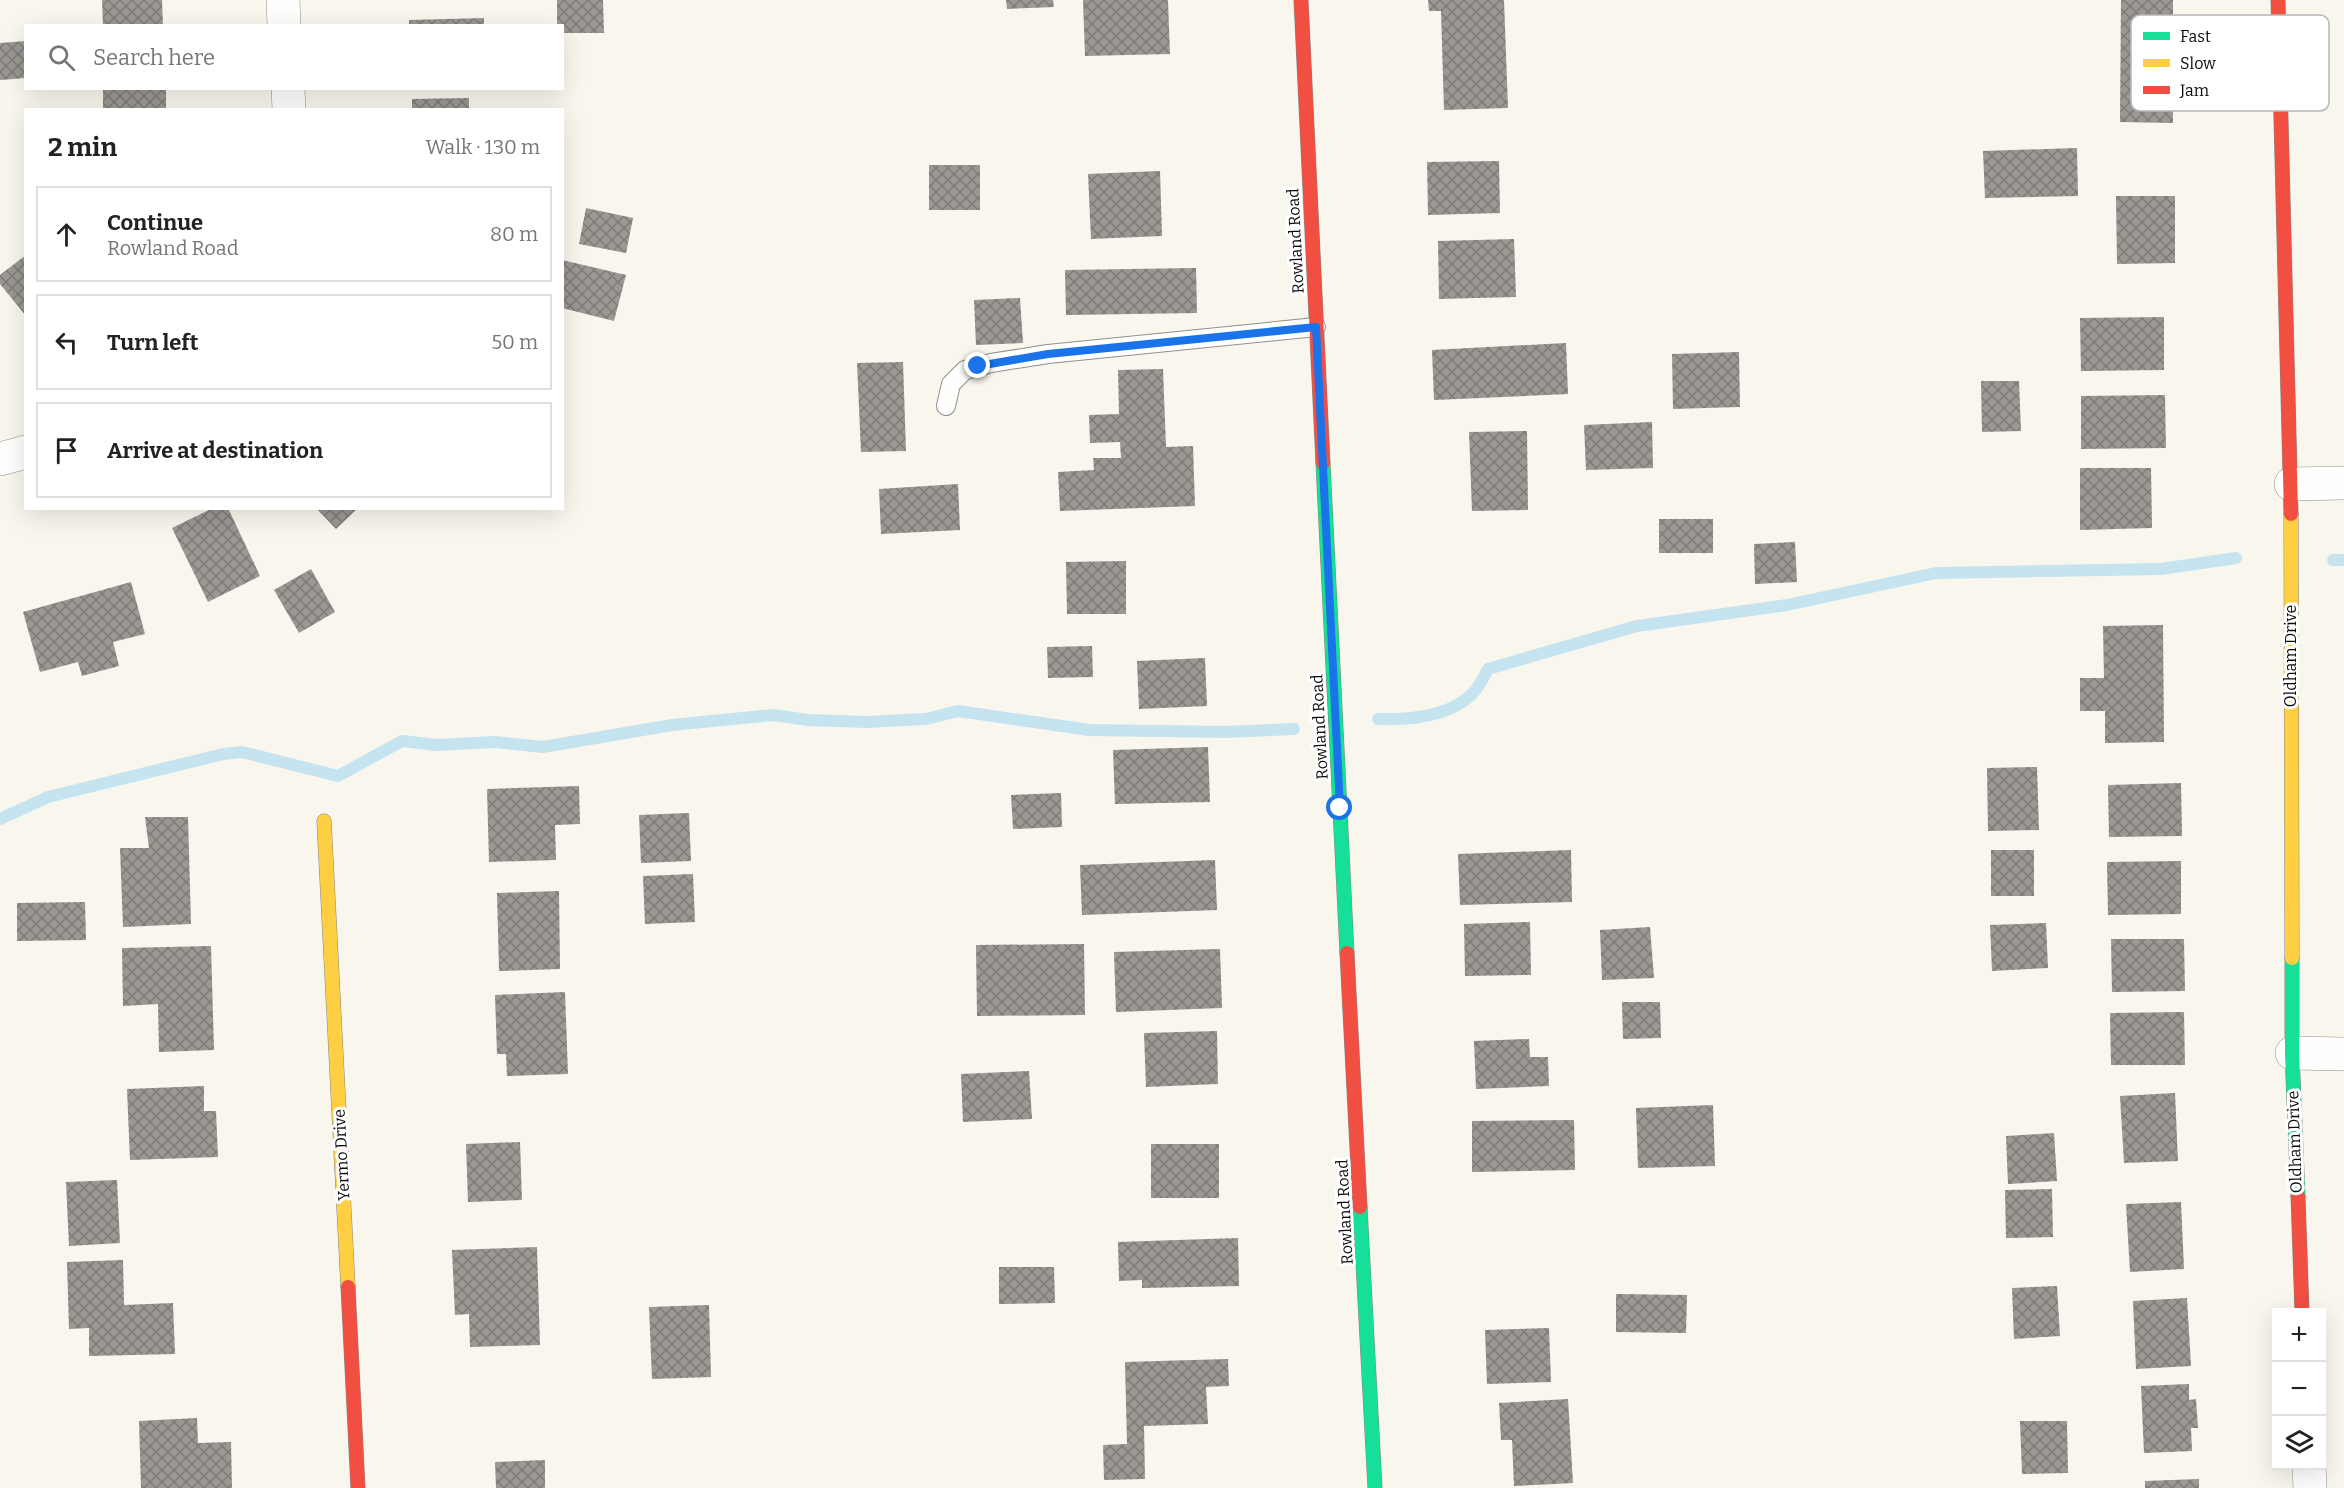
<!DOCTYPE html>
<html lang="en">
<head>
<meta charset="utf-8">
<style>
  :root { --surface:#fff; --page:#f2f2f2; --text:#222; --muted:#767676; --line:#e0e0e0 }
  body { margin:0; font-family:Bitter,serif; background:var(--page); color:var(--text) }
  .controls { position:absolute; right:18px; bottom:18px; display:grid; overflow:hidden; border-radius:0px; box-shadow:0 6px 24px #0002 }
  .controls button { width:54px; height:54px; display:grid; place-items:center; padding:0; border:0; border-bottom:2px solid var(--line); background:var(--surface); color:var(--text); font:30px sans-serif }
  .stop { position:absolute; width:18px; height:18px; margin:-14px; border:4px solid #1a73e8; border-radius:50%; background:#fff }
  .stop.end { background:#1a73e8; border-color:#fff; box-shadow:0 2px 6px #0008 }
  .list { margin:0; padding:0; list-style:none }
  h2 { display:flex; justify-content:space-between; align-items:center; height:78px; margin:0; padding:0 24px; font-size:26px }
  h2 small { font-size:20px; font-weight:400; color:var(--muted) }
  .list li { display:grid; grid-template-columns:39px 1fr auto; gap:18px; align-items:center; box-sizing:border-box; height:96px; margin:0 12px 12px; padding:0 12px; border:2px solid var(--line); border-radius:0px }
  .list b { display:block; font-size:22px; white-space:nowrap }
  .list p { margin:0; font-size:20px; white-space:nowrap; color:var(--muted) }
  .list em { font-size:20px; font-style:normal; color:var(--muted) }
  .icon { flex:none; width:33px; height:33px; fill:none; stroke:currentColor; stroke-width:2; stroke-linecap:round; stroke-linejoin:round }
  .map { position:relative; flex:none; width:2344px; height:1488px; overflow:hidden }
  .search { position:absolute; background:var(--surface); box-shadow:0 6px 24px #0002; left:24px; top:24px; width:540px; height:66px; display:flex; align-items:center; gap:15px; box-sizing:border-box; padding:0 21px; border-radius:0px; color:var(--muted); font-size:22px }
  .panel { position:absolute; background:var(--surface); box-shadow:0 6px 24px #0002; left:24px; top:108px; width:540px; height:402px; border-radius:0px }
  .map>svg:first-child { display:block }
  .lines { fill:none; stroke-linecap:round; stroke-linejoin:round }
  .stream { stroke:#c5e4f0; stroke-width:12 }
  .building { fill:url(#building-cross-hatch) }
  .lane-casing { stroke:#92908c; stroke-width:20 }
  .street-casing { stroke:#92908c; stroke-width:34 }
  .fast-casing { stroke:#888783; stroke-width:15 }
  .slow-casing { stroke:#888783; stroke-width:15 }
  .jam-casing { stroke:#888783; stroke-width:15 }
  .lane { stroke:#fefefc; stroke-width:18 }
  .street { stroke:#fefefc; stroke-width:33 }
  .fast { stroke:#16e098; stroke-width:14 }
  .slow { stroke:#ffcf43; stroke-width:14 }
  .jam { stroke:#f24e42; stroke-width:14 }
  .route { stroke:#1a73e8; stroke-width:8 }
  .labels { text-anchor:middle; stroke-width:6; stroke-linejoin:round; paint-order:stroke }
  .street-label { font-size:16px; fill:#0a0a0a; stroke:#fff }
  .key { fill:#fff; stroke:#b6b6b6; stroke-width:1.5 }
  .key-label { font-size:16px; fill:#0a0a0a }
</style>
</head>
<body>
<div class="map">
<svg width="2344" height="1488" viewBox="0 0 2344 1488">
  <defs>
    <pattern id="building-cross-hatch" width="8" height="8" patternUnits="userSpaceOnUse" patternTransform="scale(1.5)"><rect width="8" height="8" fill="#9b9894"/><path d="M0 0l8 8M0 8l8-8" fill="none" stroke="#7d7a77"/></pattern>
  </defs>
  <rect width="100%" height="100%" fill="#f9f6ed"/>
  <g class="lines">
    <!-- stream -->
    <g class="stream">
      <polyline points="2333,560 2344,560"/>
      <path d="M 1378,719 C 1409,720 1450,717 1473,693 C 1479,687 1484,677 1488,669 L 1637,626 L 1787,605 L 1936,573 L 2161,569 L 2236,558"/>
      <polyline points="0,819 48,797 223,754 242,752 338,776 402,741 437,745 495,742 543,747 672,725 773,715 808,720 867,722 926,719 958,711 1089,730 1226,732 1294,729"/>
    </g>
  </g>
  <!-- building -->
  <g class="building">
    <polygon points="102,0 162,0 163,26 103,26"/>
    <polygon points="557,0 603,0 604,33 562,33 562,26 557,26"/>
    <polygon points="1006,0 1053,0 1054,7 1007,9"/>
    <polygon points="1083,0 1168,0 1170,54 1085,56"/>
    <polygon points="1428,0 1504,0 1508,108 1444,110 1441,11 1429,11"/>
    <polygon points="2121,0 2173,0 2173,123 2120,122"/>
    <polygon points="484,18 484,26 409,26 409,20"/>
    <polygon points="26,41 26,78 0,80 0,43"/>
    <rect x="103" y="88" width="63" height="22"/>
    <polygon points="469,98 469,110 412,110 412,99"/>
    <polygon points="2077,148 2078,196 1985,198 1983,151"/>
    <polygon points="1499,161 1500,213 1428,215 1427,162"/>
    <rect x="929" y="165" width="51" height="45"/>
    <polygon points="1160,171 1162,236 1091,239 1088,174"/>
    <polygon points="2116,196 2175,196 2175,263 2117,264"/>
    <polygon points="586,208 633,218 626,253 579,244"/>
    <polygon points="1514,239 1516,297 1439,299 1438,241"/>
    <polygon points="26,255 26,316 0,284 0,275"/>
    <polygon points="562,260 626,275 614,321 562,308"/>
    <polygon points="1196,268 1197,313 1066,315 1065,270"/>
    <polygon points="1020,298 1023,343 976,345 974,300"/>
    <polygon points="2164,317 2164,370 2081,371 2080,318"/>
    <polygon points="1566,343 1568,394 1434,400 1432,350"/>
    <polygon points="1739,352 1740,407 1673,409 1672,354"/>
    <polygon points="903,362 906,451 861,452 857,363"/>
    <polygon points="1163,369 1166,447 1193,446 1195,506 1060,511 1058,472 1094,470 1093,458 1121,458 1120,442 1090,443 1089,415 1119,414 1118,370"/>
    <polygon points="1981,381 2019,381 2021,431 1982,432"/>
    <polygon points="2165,395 2166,448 2081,449 2081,396"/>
    <polygon points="1652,422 1653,468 1586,470 1584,425"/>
    <polygon points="1527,431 1528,510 1472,511 1469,432"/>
    <polygon points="2080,468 2151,468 2152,528 2080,530"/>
    <polygon points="958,484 960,530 881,534 879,489"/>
    <polygon points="213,508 228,508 260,576 208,602 172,528"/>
    <polygon points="316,508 358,508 336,529"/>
    <rect x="1659" y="519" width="54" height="34"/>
    <polygon points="1795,542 1797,582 1755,584 1754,544"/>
    <polygon points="1126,561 1126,614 1067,614 1066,562"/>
    <polygon points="311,569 335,612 299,633 274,590"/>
    <polygon points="131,582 145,634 113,642 119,666 82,676 78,662 40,672 23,612"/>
    <polygon points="2163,625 2164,742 2105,743 2105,711 2080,711 2080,678 2104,678 2103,626"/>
    <polygon points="1092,646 1093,677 1048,678 1047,647"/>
    <polygon points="1205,658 1207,706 1139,709 1137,661"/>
    <polygon points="1208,747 1210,802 1115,804 1113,750"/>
    <polygon points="2037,767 2039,830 1988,831 1987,768"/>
    <polygon points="2181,783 2182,836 2109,837 2108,785"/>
    <polygon points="579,786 580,824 555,825 556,860 489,862 487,789"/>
    <polygon points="1061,793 1062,827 1013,829 1011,795"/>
    <polygon points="689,813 691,861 641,863 639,815"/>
    <polygon points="145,817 188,817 191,924 123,927 120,848 149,848"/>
    <polygon points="1571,850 1572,902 1460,905 1458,854"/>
    <rect x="1991" y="850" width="43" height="46"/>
    <polygon points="1215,860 1217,910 1082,915 1080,865"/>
    <polygon points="2181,861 2181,914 2108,915 2107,862"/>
    <polygon points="693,874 695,922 645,924 643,876"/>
    <polygon points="559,891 560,969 499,971 497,893"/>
    <polygon points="85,902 86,940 17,941 17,903"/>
    <polygon points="1530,922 1531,975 1465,976 1464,924"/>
    <polygon points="2046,923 2048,968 1992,971 1990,925"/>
    <polygon points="1650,927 1654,978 1602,980 1600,930"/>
    <polygon points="2111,939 2184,939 2185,991 2112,992"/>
    <polygon points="1084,944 1085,1015 977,1016 976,945"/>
    <polygon points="211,946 214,1050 159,1052 158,1004 123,1006 122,948"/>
    <polygon points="1220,949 1222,1008 1116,1012 1114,952"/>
    <polygon points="565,992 568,1074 507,1076 506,1054 497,1054 495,995"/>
    <polygon points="1622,1002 1660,1002 1661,1038 1623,1039"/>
    <polygon points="2184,1012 2185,1065 2111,1065 2110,1013"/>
    <polygon points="1217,1031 1218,1084 1146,1087 1144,1033"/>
    <polygon points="1529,1039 1530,1057 1548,1057 1549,1086 1476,1089 1474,1041"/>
    <polygon points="1029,1071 1032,1119 963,1122 961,1074"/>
    <polygon points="204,1086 204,1111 216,1111 218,1157 130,1160 127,1089"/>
    <polygon points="2175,1093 2178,1161 2124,1163 2120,1096"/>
    <polygon points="1713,1105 1715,1166 1638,1168 1636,1108"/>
    <polygon points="1574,1120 1575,1170 1472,1172 1472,1121"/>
    <polygon points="2054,1133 2057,1181 2008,1184 2006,1136"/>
    <polygon points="520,1142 522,1200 468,1202 466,1144"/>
    <rect x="1151" y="1144" width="68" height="54"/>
    <polygon points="117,1180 120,1243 69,1246 66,1182"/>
    <polygon points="2052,1189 2053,1237 2006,1238 2005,1190"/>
    <polygon points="2181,1202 2184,1269 2130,1272 2126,1204"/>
    <polygon points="1238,1238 1239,1286 1142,1288 1142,1280 1119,1281 1118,1242"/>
    <polygon points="537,1247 540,1345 470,1347 469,1314 455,1315 452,1250"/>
    <polygon points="123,1260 124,1305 173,1303 175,1354 89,1356 89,1328 69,1329 67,1262"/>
    <polygon points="999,1267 1054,1267 1055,1303 999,1304"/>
    <polygon points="2057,1286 2060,1336 2014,1339 2012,1288"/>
    <polygon points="1616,1294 1687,1295 1686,1333 1616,1332"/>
    <polygon points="2187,1298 2191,1366 2136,1369 2133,1301"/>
    <polygon points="709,1305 711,1377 652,1379 649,1307"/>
    <polygon points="1549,1328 1551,1382 1487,1384 1485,1330"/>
    <polygon points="1228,1359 1229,1386 1206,1387 1208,1424 1144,1426 1145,1479 1104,1480 1103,1445 1127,1444 1125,1362"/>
    <polygon points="2189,1384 2189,1400 2196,1399 2198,1428 2191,1428 2192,1451 2144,1453 2141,1386"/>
    <polygon points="1568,1399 1573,1483 1514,1486 1512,1440 1501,1440 1499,1403"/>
    <polygon points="197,1418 198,1443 231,1442 232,1488 141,1488 139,1421"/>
    <polygon points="2020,1421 2067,1421 2068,1473 2022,1474"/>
    <polygon points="545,1460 545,1488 496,1488 495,1462"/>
    <polygon points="2199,1479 2199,1488 2145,1488 2145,1481"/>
  </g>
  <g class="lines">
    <defs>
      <polyline id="lane" points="946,406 951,384 965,370 991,363 1048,354 1316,327"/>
      <g id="street">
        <polyline points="283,0 284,26"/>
        <polyline points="288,88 289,110"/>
        <polyline points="0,459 26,452"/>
        <polyline points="2291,484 2344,483"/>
        <polyline points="2292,1053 2344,1054"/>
        <polyline points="2309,1466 2310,1488"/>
      </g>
      <g id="fast">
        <polyline points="1323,463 1347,953"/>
        <polyline points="2292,958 2292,1053 2298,1196"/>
        <polyline points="1360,1207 1375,1488"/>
      </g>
      <g id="slow">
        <polyline points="2291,514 2292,958"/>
        <polyline points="324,821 348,1287"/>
      </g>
      <g id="jam">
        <polyline points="1301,0 1323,463"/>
        <polyline points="2278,0 2291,514"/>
        <polyline points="1347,953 1360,1207"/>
        <polyline points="2298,1196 2302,1312"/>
        <polyline points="348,1287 358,1488"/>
      </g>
    </defs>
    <!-- lane casing -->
    <use href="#lane" class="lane-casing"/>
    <!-- street casing -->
    <use href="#street" class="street-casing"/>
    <!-- fast casing -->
    <use href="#fast" class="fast-casing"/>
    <!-- slow casing -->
    <use href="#slow" class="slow-casing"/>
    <!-- jam casing -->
    <use href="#jam" class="jam-casing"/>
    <!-- lane -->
    <use href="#lane" class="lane"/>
    <!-- street -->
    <use href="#street" class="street"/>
    <!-- fast -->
    <use href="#fast" class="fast"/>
    <!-- slow -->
    <use href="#slow" class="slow"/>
    <!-- jam -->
    <use href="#jam" class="jam"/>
  </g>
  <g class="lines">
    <!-- route -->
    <polyline class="route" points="978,366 1048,354 1316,327 1340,808"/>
  </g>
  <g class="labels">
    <!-- street labels -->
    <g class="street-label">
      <text transform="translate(1295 241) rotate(-93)" y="6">Rowland Road</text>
      <text transform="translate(2290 656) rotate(-90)" y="6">Oldham Drive</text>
      <text transform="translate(1319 727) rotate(-93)" y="6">Rowland Road</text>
      <text transform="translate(2294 1142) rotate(-92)" y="6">Oldham Drive</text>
      <text transform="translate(341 1155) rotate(-93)" y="6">Yermo Drive</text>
      <text transform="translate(1344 1212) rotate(-93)" y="6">Rowland Road</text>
    </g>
  </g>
  <!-- legend -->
  <rect x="2131" y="15" width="198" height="96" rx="9" class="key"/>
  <rect x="2143" y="32" width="27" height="8" fill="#16e098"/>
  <rect x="2143" y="59" width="27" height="8" fill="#ffcf43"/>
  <rect x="2143" y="86" width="27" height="8" fill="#f24e42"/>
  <g class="key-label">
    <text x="2180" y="42">Fast</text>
    <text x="2180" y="69">Slow</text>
    <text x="2180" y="96">Jam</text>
  </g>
</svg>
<div class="controls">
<button>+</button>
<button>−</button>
<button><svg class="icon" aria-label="layers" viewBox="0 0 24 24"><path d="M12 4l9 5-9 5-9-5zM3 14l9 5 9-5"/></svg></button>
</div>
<div class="stop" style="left:1340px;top:808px"></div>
<div class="stop end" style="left:978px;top:366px"></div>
<div class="search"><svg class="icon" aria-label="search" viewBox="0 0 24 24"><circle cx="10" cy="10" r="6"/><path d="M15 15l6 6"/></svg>Search here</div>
<section class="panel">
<h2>2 min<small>Walk · 130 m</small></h2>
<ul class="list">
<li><svg class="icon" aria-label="ahead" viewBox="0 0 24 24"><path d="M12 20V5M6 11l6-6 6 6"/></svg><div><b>Continue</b><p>Rowland Road</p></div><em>80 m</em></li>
<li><svg class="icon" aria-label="left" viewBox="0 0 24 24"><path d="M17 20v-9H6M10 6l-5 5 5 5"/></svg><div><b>Turn left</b></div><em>50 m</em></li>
<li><svg class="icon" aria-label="arrive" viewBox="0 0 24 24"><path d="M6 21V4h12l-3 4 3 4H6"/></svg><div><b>Arrive at destination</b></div></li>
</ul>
</section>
</div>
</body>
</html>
